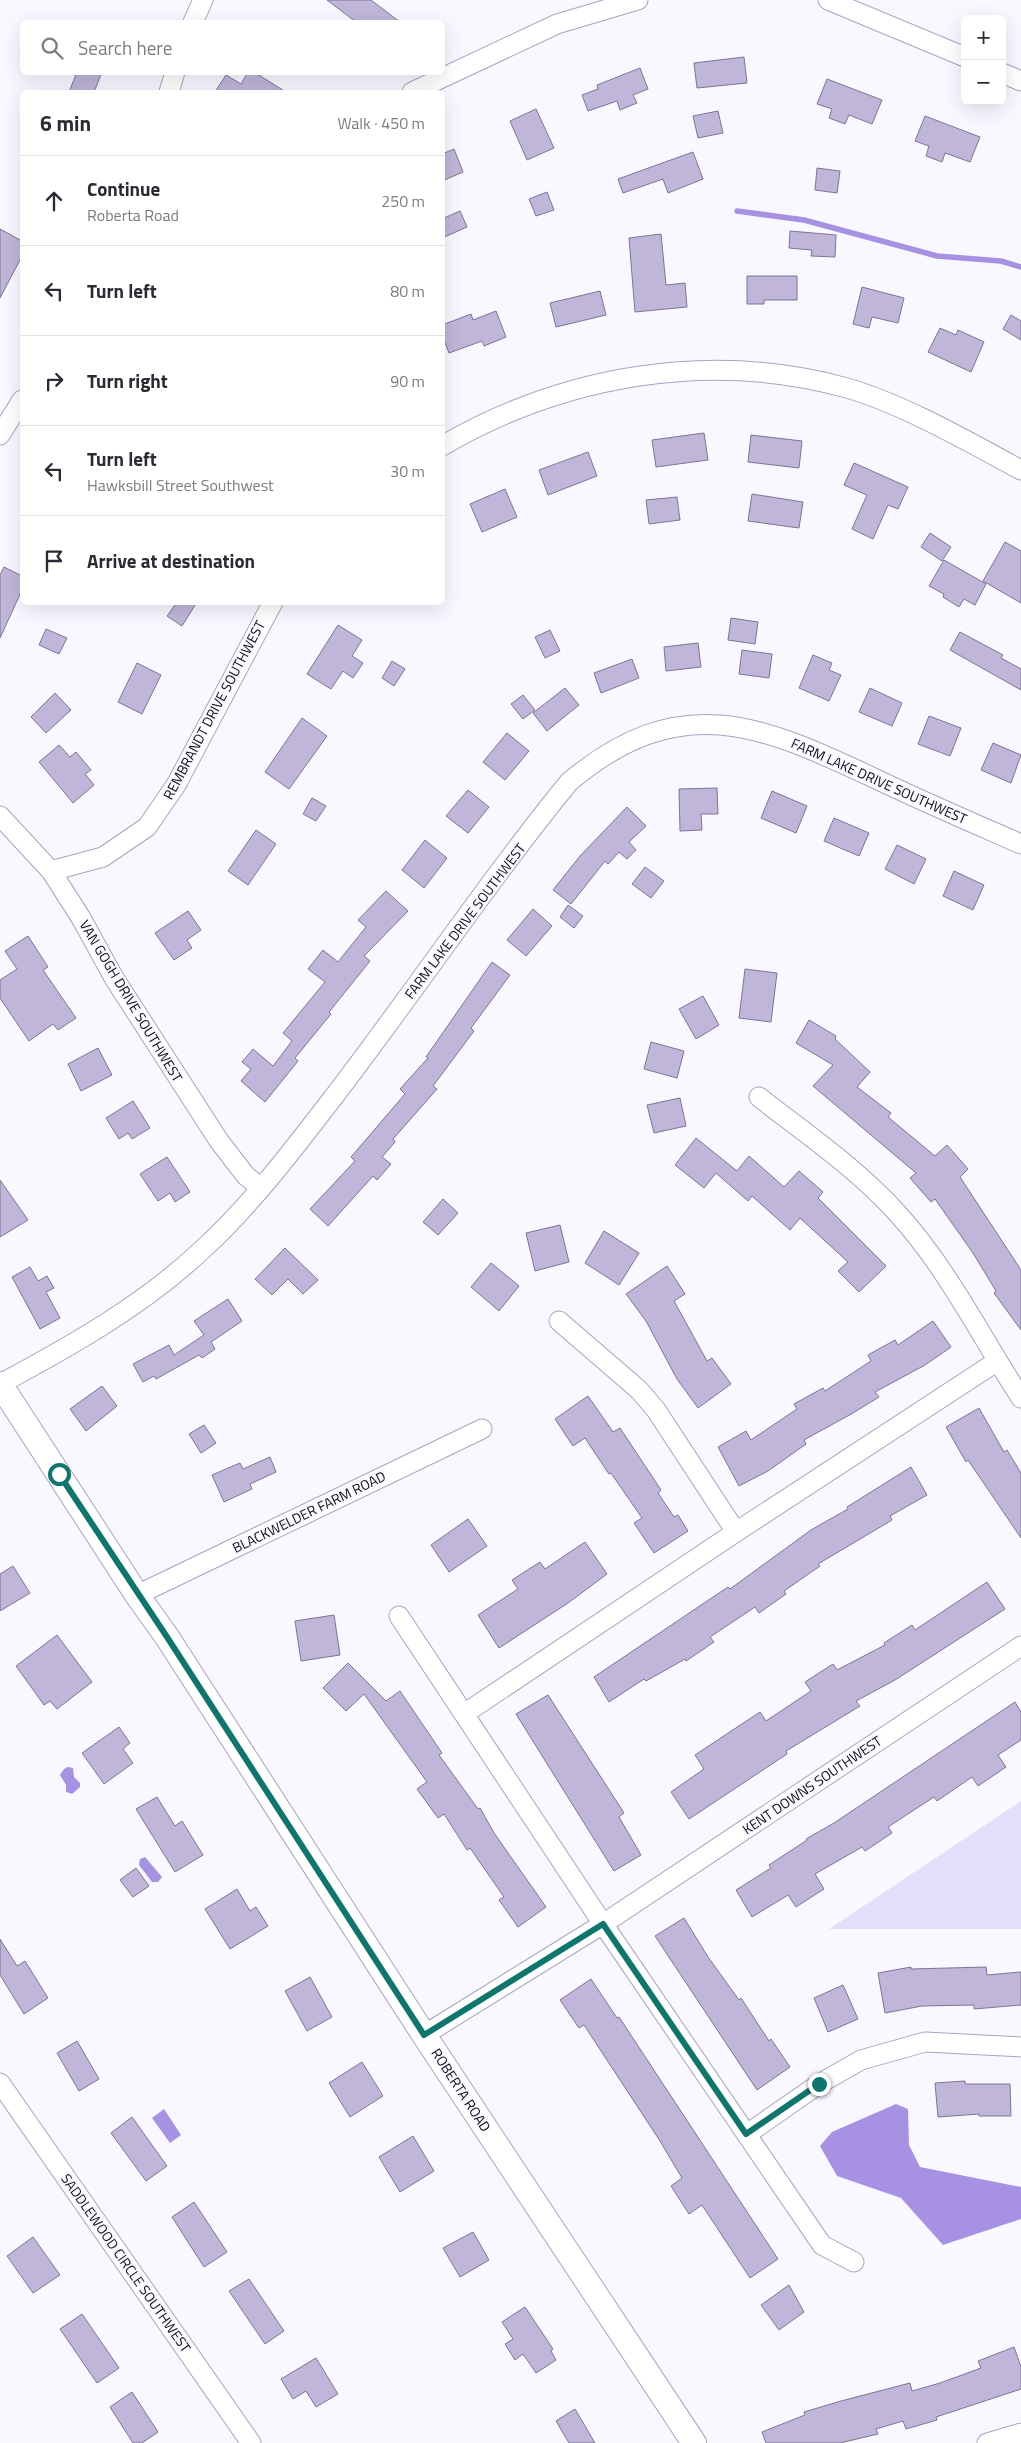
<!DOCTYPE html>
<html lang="en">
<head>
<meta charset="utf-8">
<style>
  :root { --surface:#fff; --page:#f2f2f3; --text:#2b2b33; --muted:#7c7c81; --line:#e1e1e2 }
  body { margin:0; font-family:"Titillium Web",sans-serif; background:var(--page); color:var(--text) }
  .controls { position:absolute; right:15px; top:15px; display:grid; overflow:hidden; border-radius:8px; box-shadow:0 5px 20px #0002 }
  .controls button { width:45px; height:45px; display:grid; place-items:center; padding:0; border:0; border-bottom:1px solid var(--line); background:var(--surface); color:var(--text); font:25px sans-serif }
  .stop { position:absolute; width:15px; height:15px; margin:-11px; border:4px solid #0f766e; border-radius:50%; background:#fff }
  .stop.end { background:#0f766e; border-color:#fff; box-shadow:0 1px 5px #0008 }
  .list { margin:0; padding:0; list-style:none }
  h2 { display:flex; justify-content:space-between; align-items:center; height:65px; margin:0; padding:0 20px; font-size:21px }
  h2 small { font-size:16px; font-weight:400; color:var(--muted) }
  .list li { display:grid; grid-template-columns:32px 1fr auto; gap:15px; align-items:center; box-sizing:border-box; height:90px; padding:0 20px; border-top:1px solid var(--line) }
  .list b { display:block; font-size:19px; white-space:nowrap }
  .list p { margin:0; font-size:16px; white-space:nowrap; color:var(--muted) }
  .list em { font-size:16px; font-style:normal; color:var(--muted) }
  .icon { flex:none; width:28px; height:28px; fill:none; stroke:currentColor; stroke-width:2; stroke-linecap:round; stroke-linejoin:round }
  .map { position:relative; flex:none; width:1021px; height:2443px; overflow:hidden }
  .search { position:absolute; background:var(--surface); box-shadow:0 5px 20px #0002; left:20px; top:20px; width:425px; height:55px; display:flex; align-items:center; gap:12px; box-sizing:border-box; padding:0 18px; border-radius:8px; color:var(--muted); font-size:19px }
  .panel { position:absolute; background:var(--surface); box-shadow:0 5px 20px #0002; left:20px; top:90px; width:425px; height:515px; border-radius:8px }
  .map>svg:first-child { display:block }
  .green { fill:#e5defb }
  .water { fill:#a791e3 }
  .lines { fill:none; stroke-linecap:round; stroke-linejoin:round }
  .stream { stroke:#a791e3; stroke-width:5.5 }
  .building { fill:#bfb6d9; stroke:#7d7595 }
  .minor-casing { stroke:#aaa2c4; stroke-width:21 }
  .tertiary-casing { stroke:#aaa2c4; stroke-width:26 }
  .minor { stroke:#fff; stroke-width:19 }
  .tertiary { stroke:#fff; stroke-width:24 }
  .route { stroke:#0f766e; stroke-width:6 }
  .labels { text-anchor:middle; stroke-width:4; stroke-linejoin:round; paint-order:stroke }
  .street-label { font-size:14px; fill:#0f0c18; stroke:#f9f7ff }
</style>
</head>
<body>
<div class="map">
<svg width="1021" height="2443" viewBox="0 0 1021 2443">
  <rect width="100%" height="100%" fill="#f9f7ff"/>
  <!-- green -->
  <polygon class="green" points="1021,1801 1021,1929 829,1929"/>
  <!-- water -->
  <g class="water">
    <polygon points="68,1767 73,1768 74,1777 80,1783 80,1787 72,1794 66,1792 66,1785 60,1775 64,1769"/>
    <polygon points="145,1857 162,1877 158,1882 152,1882 139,1865 140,1859"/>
    <polygon points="896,2104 908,2109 909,2145 920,2167 1021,2187 1021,2219 943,2245 901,2198 837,2176 820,2146 832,2132"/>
    <polygon points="164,2109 181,2135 170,2143 152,2118"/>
  </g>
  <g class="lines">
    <!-- stream -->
    <polyline class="stream" points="737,211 804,220 937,256 1001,261 1021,267"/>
  </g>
  <!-- building -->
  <g class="building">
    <polygon points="327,0 371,0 400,22 356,22"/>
    <polygon points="744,57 747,83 697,88 694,63"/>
    <polygon points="640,68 648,89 633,95 637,103 620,110 617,101 588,111 582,95 598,89 597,85"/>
    <polygon points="77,72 102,72 94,92 69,92"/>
    <polygon points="248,72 254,72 286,92 215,92 226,75 241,84"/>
    <polygon points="827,79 882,100 872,124 849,115 845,124 829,118 832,109 817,104"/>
    <polygon points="536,109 554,148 527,160 510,121"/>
    <polygon points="718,111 723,133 698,138 693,116"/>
    <polygon points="925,116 980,137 970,162 945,153 942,162 926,156 929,146 915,141"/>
    <polygon points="454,149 463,172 442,181 442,154"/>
    <polygon points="693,152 703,179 668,193 663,179 623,193 618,179"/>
    <polygon points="817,168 840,171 837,193 815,190"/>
    <polygon points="547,192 554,210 536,216 529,199"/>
    <polygon points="460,211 467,227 442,238 442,219"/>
    <polygon points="0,229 22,241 22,256 0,298"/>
    <polygon points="790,231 836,235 835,257 811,256 812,250 789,248"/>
    <polygon points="661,234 666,285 685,283 687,307 635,312 629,238"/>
    <polygon points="747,276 797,276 797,300 764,300 764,304 747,304"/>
    <polygon points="862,287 904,298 898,323 872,317 869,328 853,324"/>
    <polygon points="600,291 606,315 556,327 550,303"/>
    <polygon points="496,311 506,337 484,346 482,341 449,353 442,335 442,325 471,314 473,320"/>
    <polygon points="1011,315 1021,321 1021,340 1003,329"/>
    <polygon points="940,328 956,335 958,330 984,342 971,372 928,352"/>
    <polygon points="704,433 708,460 656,467 652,440"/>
    <polygon points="751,435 802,441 799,468 748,462"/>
    <polygon points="588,452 597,476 548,495 539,470"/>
    <polygon points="854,463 908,487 898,509 888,505 873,539 852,529 867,495 844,485"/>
    <polygon points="505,489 517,517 482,532 470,504"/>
    <polygon points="752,494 803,502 799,528 748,521"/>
    <polygon points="677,497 680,520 649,524 646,500"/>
    <polygon points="930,533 951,547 942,561 921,547"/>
    <polygon points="1005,542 1021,551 1021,603 983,581"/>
    <polygon points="944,560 986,584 975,605 964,599 959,607 943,597 944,594 929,586"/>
    <polygon points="4,567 22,576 22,590 0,638 0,575"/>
    <polygon points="177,602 197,602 182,626 167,616"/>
    <polygon points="731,618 758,622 755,644 728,640"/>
    <polygon points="338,625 362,640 352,656 363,663 353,678 343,671 331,689 307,674"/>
    <polygon points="46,629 67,638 59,654 39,645"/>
    <polygon points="550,630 560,651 545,658 535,637"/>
    <polygon points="960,632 1003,655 1001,658 1021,669 1021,690 950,650"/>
    <polygon points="698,643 701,667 666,671 664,647"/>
    <polygon points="742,650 772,654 769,678 739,674"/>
    <polygon points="813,655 832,663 829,670 841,675 829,701 799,688"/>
    <polygon points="632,659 639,678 601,693 594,673"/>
    <polygon points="392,661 405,669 394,686 382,678"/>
    <polygon points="137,663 161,675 142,714 118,702"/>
    <polygon points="565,688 579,705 547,731 533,713"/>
    <polygon points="870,688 902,703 892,726 859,712"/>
    <polygon points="55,693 71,710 46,733 31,717"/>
    <polygon points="523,695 535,710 523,719 511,704"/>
    <polygon points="929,716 961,728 950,756 918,744"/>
    <polygon points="302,718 327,736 289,789 265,772"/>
    <polygon points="507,733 529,751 505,780 483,762"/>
    <polygon points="993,743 1021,755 1011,783 981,770"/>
    <polygon points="59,745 70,757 76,752 91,770 85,774 94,785 73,803 39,762"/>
    <polygon points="717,788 718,814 701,814 702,830 680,831 679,789"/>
    <polygon points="468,790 489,807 468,833 446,816"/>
    <polygon points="772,791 807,806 796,833 761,818"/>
    <polygon points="312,798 326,806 316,821 303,814"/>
    <polygon points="627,807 646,826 629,842 636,850 627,859 619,852 608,864 605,861 571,904 553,890 580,856"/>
    <polygon points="834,818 869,833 859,856 824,841"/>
    <polygon points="256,830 276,844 248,885 228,871"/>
    <polygon points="425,840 447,858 424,888 402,870"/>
    <polygon points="897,845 926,859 914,884 885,869"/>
    <polygon points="645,867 664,881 651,898 632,884"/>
    <polygon points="954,871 984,885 973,910 943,896"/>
    <polygon points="386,891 408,911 364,956 370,961 329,1012 331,1014 295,1058 298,1061 265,1102 241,1081 251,1069 242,1062 253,1049 273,1066 292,1041 283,1033 325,982 308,969 323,950 338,962 366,927 358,920"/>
    <polygon points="568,905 583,916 574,928 560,917"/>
    <polygon points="533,909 552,926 526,956 507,940"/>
    <polygon points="188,911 201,930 187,940 192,948 174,960 155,933"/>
    <polygon points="28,936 48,967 43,970 76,1018 58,1030 53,1024 29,1041 0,998 0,980 17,969 5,951"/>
    <polygon points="492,962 510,975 471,1028 474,1031 433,1086 437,1089 393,1139 395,1142 382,1157 391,1164 377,1180 373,1176 328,1226 310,1209 355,1161 351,1157 405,1094 400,1089 428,1058 426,1057"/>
    <polygon points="745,969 777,973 771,1022 739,1018"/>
    <polygon points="703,996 719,1025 696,1039 679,1009"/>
    <polygon points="809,1020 836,1036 835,1039 870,1072 857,1087 891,1113 888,1117 935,1156 947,1145 968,1169 960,1177 1021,1270 1021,1330 994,1293 996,1291 973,1253 935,1199 931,1202 910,1178 916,1173 813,1086 833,1065 796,1043"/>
    <polygon points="651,1042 684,1051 677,1078 644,1069"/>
    <polygon points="98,1048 112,1075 81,1091 68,1064"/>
    <polygon points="680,1098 686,1126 654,1133 647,1105"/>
    <polygon points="133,1101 150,1128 132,1139 128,1133 119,1139 106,1118"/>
    <polygon points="696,1138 737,1171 749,1156 784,1187 799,1171 823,1192 818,1198 886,1266 859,1292 838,1271 848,1262 800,1218 790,1230 752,1196 748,1201 716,1173 704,1188 675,1165"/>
    <polygon points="167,1157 190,1192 175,1202 170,1193 158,1201 140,1174"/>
    <polygon points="0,1180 28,1220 0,1237"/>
    <polygon points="443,1199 458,1213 438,1235 423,1222"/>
    <polygon points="560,1225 569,1262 535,1271 526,1233"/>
    <polygon points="604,1231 639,1253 619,1285 585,1263"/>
    <polygon points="285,1248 318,1280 303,1294 288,1279 272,1295 255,1279"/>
    <polygon points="491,1263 519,1286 499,1311 471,1287"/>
    <polygon points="667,1266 685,1294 674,1301 707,1361 712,1358 731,1384 698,1408 677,1379 646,1321 626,1294"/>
    <polygon points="30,1267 38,1281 47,1276 54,1288 46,1292 60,1318 40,1329 12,1277"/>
    <polygon points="228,1299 242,1321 211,1342 215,1349 202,1358 199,1355 156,1379 154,1376 143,1382 133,1364 169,1345 174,1355 204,1335 194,1321"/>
    <polygon points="933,1321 951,1347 925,1365 875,1392 879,1397 853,1413 804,1440 806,1444 768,1471 739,1486 718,1447 746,1431 751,1440 797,1409 794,1404 823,1388 825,1391 871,1361 868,1355 895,1340 898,1345"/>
    <polygon points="102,1386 117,1406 86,1431 70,1409"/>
    <polygon points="588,1396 613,1432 620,1428 661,1490 658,1493 674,1517 678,1515 688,1531 654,1553 634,1523 642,1518 611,1473 609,1474 585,1438 573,1446 555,1419"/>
    <polygon points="979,1408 1004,1452 1007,1450 1021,1473 1021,1538 968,1460 966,1462 946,1427"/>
    <polygon points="204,1425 216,1443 201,1453 189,1434"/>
    <polygon points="270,1457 276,1472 250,1484 252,1489 224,1502 212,1475 240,1463 243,1469"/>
    <polygon points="911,1467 927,1495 890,1516 892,1520 818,1564 820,1566 784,1591 786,1594 759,1613 755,1607 710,1637 714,1642 686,1661 685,1659 646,1681 644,1679 609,1702 594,1677 728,1587 730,1589 811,1530 848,1509 847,1507"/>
    <polygon points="468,1519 487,1546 449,1572 431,1545"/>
    <polygon points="585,1542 607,1574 568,1603 499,1648 478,1615 518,1589 512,1580 540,1562 545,1569"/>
    <polygon points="13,1566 30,1593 0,1611 0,1574"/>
    <polygon points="987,1582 1005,1609 895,1680 856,1701 860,1706 786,1751 787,1754 689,1819 671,1792 704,1769 695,1755 760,1712 766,1721 811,1691 805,1682 833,1664 837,1670 885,1645 884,1643 912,1625 915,1630"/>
    <polygon points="334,1615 340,1655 301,1661 295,1621"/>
    <polygon points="57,1635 92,1682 57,1709 50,1701 44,1705 16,1666"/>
    <polygon points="348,1663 386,1701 400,1691 442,1753 439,1755 478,1809 480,1808 494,1833 546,1907 518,1927 499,1900 504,1897 470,1848 467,1850 444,1814 438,1818 417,1789 427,1782 364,1694 346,1711 323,1688"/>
    <polygon points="548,1695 624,1813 619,1817 641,1855 614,1871 516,1714"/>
    <polygon points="1015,1702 1021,1712 1021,1740 998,1755 1006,1767 978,1786 972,1777 937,1801 934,1797 888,1827 892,1833 865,1851 862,1847 815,1874 824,1889 796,1907 788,1895 752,1917 736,1890 771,1868 769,1865 807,1840 806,1839 834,1823"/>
    <polygon points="119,1727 130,1743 123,1749 133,1763 104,1784 82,1753"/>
    <polygon points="157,1797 175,1826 182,1821 203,1855 175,1872 136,1809"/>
    <polygon points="136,1868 149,1886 133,1897 120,1880"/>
    <polygon points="237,1889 250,1911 256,1907 268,1926 230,1949 205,1909"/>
    <polygon points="684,1918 708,1957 739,2000 741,1998 769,2041 771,2039 790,2067 757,2090 655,1936"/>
    <polygon points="0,1939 17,1966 25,1961 48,1998 24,2014 0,1975"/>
    <polygon points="911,1967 911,1969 986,1967 987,1975 1021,1972 1021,2005 974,2009 974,2005 922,2006 885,2013 878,1973"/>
    <polygon points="310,1977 332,2017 307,2031 285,1991"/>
    <polygon points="591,1979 617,2018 619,2017 778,2259 750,2278 702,2205 689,2214 671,2186 682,2178 660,2141 584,2025 579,2028 560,2000"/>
    <polygon points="843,1985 858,2019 828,2032 814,1998"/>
    <polygon points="77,2041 99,2079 79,2091 57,2053"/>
    <polygon points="362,2062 383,2096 350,2117 329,2083"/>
    <polygon points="965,2081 965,2084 1010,2084 1011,2116 979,2116 979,2114 938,2117 935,2083"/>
    <polygon points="132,2117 167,2166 146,2181 111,2133"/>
    <polygon points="413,2136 434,2171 400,2192 379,2157"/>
    <polygon points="194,2202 227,2252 204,2267 172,2217"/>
    <polygon points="473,2232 489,2260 460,2277 443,2248"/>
    <polygon points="33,2237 60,2275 33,2293 7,2256"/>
    <polygon points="249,2279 284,2331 265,2344 229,2291"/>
    <polygon points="789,2285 804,2312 779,2330 761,2305"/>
    <polygon points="525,2307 553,2349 551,2351 556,2360 536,2373 523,2354 515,2360 505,2344 513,2339 502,2322"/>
    <polygon points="82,2314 119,2368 97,2383 60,2329"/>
    <polygon points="1014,2347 1021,2367 1021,2389 936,2417 937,2420 906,2429 903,2421 876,2429 878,2434 840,2443 766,2443 762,2432 805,2415 804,2412 841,2401 910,2383 912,2391 940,2383 981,2368 978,2361"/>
    <polygon points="316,2358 338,2394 316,2407 306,2391 293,2399 281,2379"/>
    <polygon points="132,2392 158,2432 142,2443 133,2443 110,2407"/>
    <polygon points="575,2409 595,2443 569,2443 556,2421"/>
  </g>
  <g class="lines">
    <defs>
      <g id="minor">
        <polyline points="828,0 965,57"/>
        <polyline points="193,22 203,0"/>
        <polyline points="1002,73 1021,81"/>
        <polyline points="169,92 175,72"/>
        <polyline points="412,92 557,24 638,0"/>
        <polyline points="0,435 22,400"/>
        <path d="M 442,446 C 564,375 710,350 847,388 C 905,405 967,441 1021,470"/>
        <polyline points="0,816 51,871 81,918 114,978 219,1141 246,1176 260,1187"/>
        <polyline points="51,871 103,857 147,827 176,785 273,602"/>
        <path d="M 759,1097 C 806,1134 858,1169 898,1214 C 948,1269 981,1337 1021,1398"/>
        <polyline points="559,1321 639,1390 656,1410 736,1532"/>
        <path d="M 0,1384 C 71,1346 144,1305 203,1249 C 251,1205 292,1151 332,1099 C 412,995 486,884 569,782 C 680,689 759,724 876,779 C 924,802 973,823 1021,844"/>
        <polyline points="137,1595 482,1429"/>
        <polyline points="399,1616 603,1924 1021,1646"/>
        <polyline points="464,1714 736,1532 996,1362"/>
        <polyline points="424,2035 603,1924 822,2245 854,2262"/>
        <polyline points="0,2083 251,2443"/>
        <polyline points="747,2134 819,2084 861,2060 925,2042 1021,2047"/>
        <polyline points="987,2443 1021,2433"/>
      </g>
      <polyline id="tertiary" points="0,1384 137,1595 167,1637 424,2035 694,2443"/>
    </defs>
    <!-- minor casing -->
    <use href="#minor" class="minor-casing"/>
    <!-- tertiary casing -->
    <use href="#tertiary" class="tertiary-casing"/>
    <!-- minor -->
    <use href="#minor" class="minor"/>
    <!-- tertiary -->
    <use href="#tertiary" class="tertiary"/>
  </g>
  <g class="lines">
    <!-- route -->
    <polyline class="route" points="59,1474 167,1637 424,2035 603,1924 746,2134 819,2084"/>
  </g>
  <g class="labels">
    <!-- street labels -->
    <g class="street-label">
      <text transform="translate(214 710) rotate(-62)" y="5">REMBRANDT DRIVE SOUTHWEST</text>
      <text transform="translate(879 781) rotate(24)" y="5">FARM LAKE DRIVE SOUTHWEST</text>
      <text transform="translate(465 921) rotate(-53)" y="5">FARM LAKE DRIVE SOUTHWEST</text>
      <text transform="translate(131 1001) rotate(59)" y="5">VAN GOGH DRIVE SOUTHWEST</text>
      <text transform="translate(309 1512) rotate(-26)" y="5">BLACKWELDER FARM ROAD</text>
      <text transform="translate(812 1785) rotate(-34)" y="5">KENT DOWNS SOUTHWEST</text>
      <text transform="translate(461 2090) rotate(57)" y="5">ROBERTA ROAD</text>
      <text transform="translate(126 2263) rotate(55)" y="5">SADDLEWOOD CIRCLE SOUTHWEST</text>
    </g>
  </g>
</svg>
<div class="controls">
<button>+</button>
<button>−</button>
</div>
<div class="stop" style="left:59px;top:1474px"></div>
<div class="stop end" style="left:819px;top:2084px"></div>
<div class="search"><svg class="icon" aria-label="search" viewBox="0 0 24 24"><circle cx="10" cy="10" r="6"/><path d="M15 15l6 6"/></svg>Search here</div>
<section class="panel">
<h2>6 min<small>Walk · 450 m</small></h2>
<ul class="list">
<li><svg class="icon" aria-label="ahead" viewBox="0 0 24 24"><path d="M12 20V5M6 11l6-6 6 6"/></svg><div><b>Continue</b><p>Roberta Road</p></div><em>250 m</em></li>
<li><svg class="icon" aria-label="left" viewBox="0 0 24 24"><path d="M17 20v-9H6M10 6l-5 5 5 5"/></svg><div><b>Turn left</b></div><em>80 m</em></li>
<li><svg class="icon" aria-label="right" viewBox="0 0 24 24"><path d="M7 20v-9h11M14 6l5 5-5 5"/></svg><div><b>Turn right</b></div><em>90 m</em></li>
<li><svg class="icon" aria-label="left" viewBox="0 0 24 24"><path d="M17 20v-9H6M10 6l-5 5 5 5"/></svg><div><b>Turn left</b><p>Hawksbill Street Southwest</p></div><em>30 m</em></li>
<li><svg class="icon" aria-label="arrive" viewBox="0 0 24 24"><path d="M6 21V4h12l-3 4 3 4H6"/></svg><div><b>Arrive at destination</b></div></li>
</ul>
</section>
</div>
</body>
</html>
